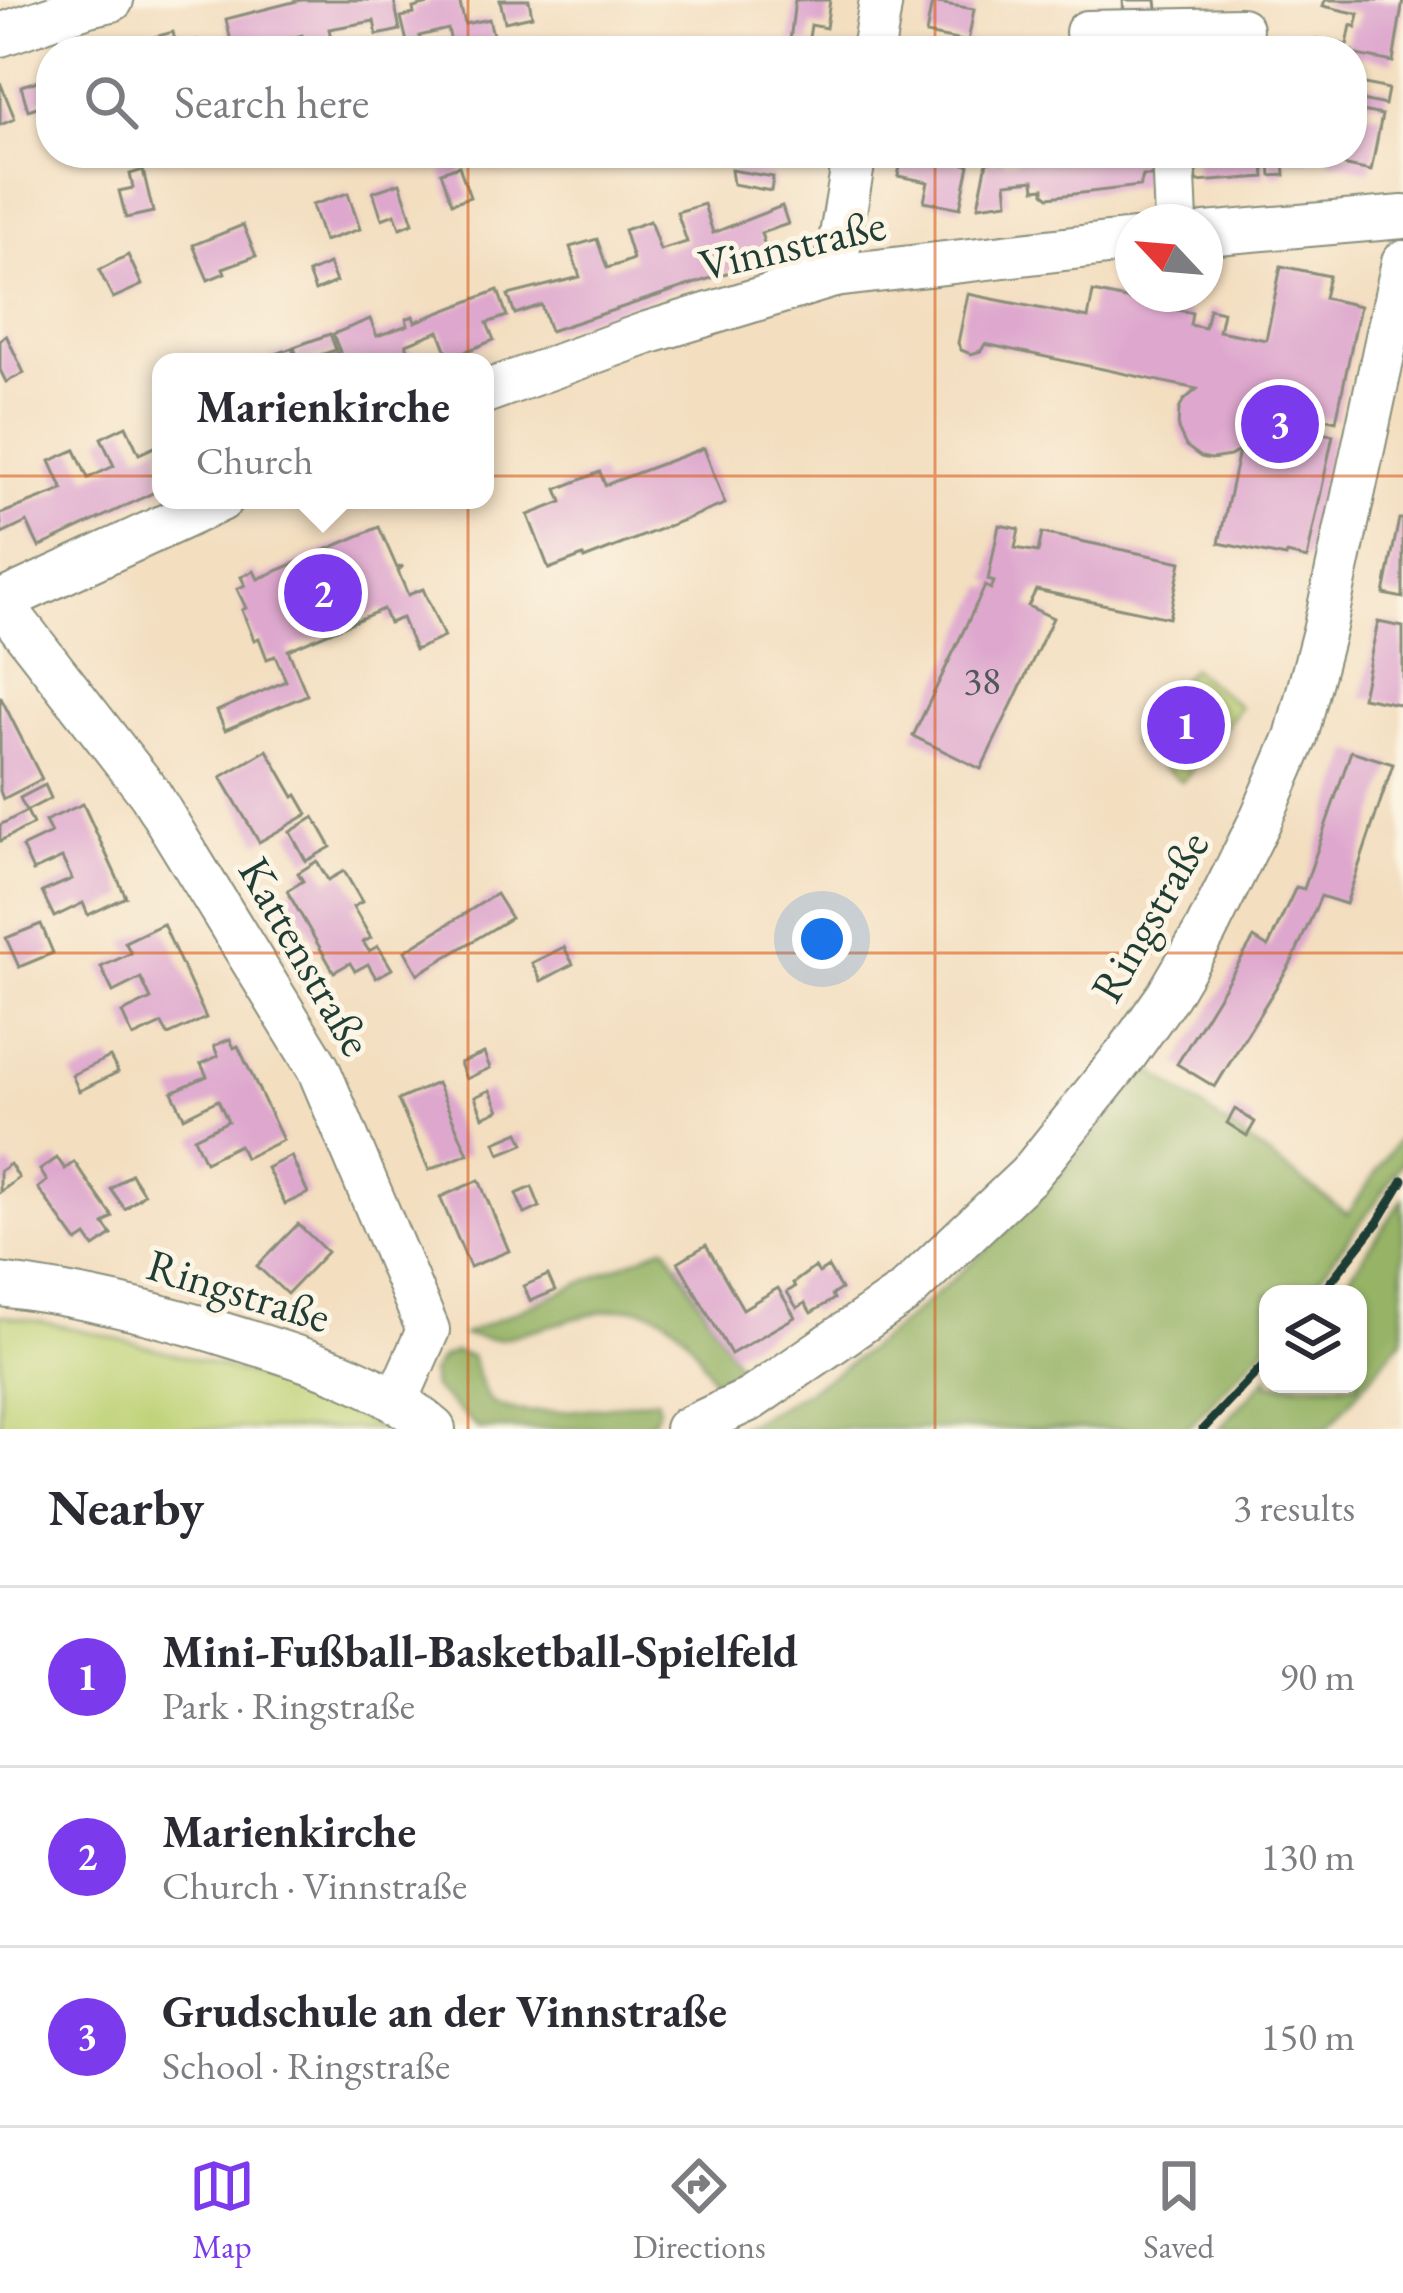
<!DOCTYPE html>
<html lang="en">
<head>
<meta charset="utf-8">
<style>
  :root { --surface:#fff; --page:#f2f2f3; --text:#2b2b33; --muted:#7c7c81; --line:#e1e1e2; --accent:#7c3aed }
  body { margin:0; font-family:"EB Garamond",serif; background:var(--page); color:var(--text) }
  .controls { position:absolute; right:36px; bottom:36px; display:grid; overflow:hidden; border-radius:24px; box-shadow:0 3px 9px #0004 }
  .controls button { width:108px; height:108px; display:grid; place-items:center; padding:0; border:0; border-bottom:3px solid var(--line); background:var(--surface); color:var(--text); font:60px sans-serif }
  .compass { position:absolute; left:1115px; top:204px; width:108px; height:108px; border-radius:50%; background:var(--surface); box-shadow:0 3px 9px #0004; rotate:296deg }
  .you { position:absolute; left:822px; top:939px; width:42px; height:42px; margin:-30px; border:9px solid #fff; border-radius:50%; background:#1a73e8; box-shadow:0 0 0 18px #1a73e833 }
  .badge { display:grid; place-items:center; width:78px; height:78px; border-radius:50%; background:var(--accent); color:#fff; font-size:39px; font-weight:700 }
  .pin { position:absolute; translate:-50% -50%; border:6px solid #fff; box-shadow:0 3px 12px #0006 }
  .popup { position:absolute; left:152px; top:353px; width:342px; height:156px; box-sizing:border-box; display:grid; place-content:center; border-radius:24px; background:var(--surface); filter:drop-shadow(0 3px 9px #0005); font-size:39px; white-space:nowrap; color:var(--muted) }
  .popup b { font-size:45px; color:var(--text) }
  .popup::after { content:''; position:absolute; left:50%; top:100%; margin-left:-24px; border:24px solid transparent; border-top-color:var(--surface) }
  .list { margin:0; padding:0; list-style:none }
  h2 { display:flex; justify-content:space-between; align-items:center; height:156px; margin:0; padding:0 48px; font-size:51px }
  h2 small { font-size:39px; font-weight:400; color:var(--muted) }
  .list li { display:grid; grid-template-columns:78px 1fr auto; gap:36px; align-items:center; box-sizing:border-box; height:180px; padding:0 48px; border-top:3px solid var(--line) }
  .list b { display:block; font-size:45px; white-space:nowrap }
  .list p { margin:0; font-size:39px; white-space:nowrap; color:var(--muted) }
  .list em { font-size:39px; font-style:normal; color:var(--muted) }
  .icon { flex:none; width:66px; height:66px; fill:none; stroke:currentColor; stroke-width:2; stroke-linecap:round; stroke-linejoin:round }
  .map { position:relative; flex:none; width:1403px; height:1429px; overflow:hidden }
  .search { position:absolute; background:var(--surface); box-shadow:0 3px 9px #0004; left:36px; right:36px; top:36px; height:132px; display:flex; align-items:center; gap:30px; box-sizing:border-box; padding:0 42px; border-radius:48px; color:var(--muted); font-size:45px }
  .sheet { height:696px; background:var(--surface) }
  nav { display:flex; justify-content:space-around; align-items:center; box-sizing:border-box; height:168px; border-top:3px solid var(--line); background:var(--surface); font-size:33px; color:var(--muted) }
  nav a { display:grid; justify-items:center; gap:6px }
  nav .on { color:var(--accent) }
  .map>svg:first-child { display:block }
  .green { fill:#bdd175; stroke:#6e8754; stroke-width:3 }
  .forest { fill:#96b366; stroke:#5a784d; stroke-width:3 }
  .building { fill:#dea7ce }
  .lines { fill:none; stroke-linecap:round; stroke-linejoin:round }
  .minor-casing { stroke:#898e7a; stroke-width:46 }
  .minor { stroke:#fff; stroke-width:42 }
  .rail { stroke:#1f3d34; stroke-width:9 }
  .grid { fill:none; stroke:#d45610; stroke-width:3; stroke-opacity:0.55 }
  .labels { text-anchor:middle; stroke-width:10; stroke-linejoin:round; paint-order:stroke }
  .number-label { font-size:39px; fill:#4f585a }
  .street-label { font-size:45px; fill:#1f3d34; stroke:#fcf5e5 }
</style>
</head>
<body>
<div class="map">
<svg width="1403" height="1429" viewBox="0 0 1403 1429">
  <rect width="100%" height="100%" fill="#fcf5e5"/>
  <filter id="ink" filterUnits="userSpaceOnUse"><feTurbulence type="fractalNoise" baseFrequency=".00833" numOctaves="2"/><feDisplacementMap in="SourceGraphic" scale="24" xChannelSelector="R" yChannelSelector="G"/><feConvolveMatrix kernelMatrix="1 2 1 2 8 2 1 2 1" color-interpolation-filters="sRGB"/></filter>
  <filter id="wash" filterUnits="userSpaceOnUse"><feTurbulence type="fractalNoise" baseFrequency=".004" numOctaves="4" result="noise"/><feDisplacementMap in="SourceGraphic" scale="48" xChannelSelector="R" yChannelSelector="G"/><feGaussianBlur stdDeviation="2.7" result="paint"/><feColorMatrix in="noise" values="0 0 0 0 0 0 0 0 0 0 0 0 0 0 0 0 0 1.4 0 .05"/><feComposite in="paint" operator="in"/></filter>
  <g filter="url(#wash)">
    <rect width="100%" height="100%" fill="#f3dec0"/>
    <!-- green -->
    <g class="green">
      <polygon points="1191,668 1240,707 1182,782 1132,743"/>
      <path d="M 0,1315 C 70,1325 139,1344 208,1363 C 267,1380 328,1395 380,1429 L 0,1429 Z"/>
    </g>
    <!-- forest -->
    <g class="forest">
      <path d="M 1148,1068 L 1348,1214 L 1403,1132 L 1403,1161 L 1384,1191 L 1307,1294 L 1268,1294 L 1268,1343 L 1187,1429 L 735,1429 C 807,1397 867,1353 927,1302 C 1010,1232 1083,1156 1148,1068 Z"/>
      <polygon points="1403,1199 1403,1338 1327,1429 1219,1429 1268,1376 1268,1384 1358,1384 1358,1294 1337,1294"/>
      <path d="M 666,1246 L 740,1369 L 713,1381 C 667,1281 624,1306 536,1329 C 524,1332 511,1337 499,1339 C 487,1340 474,1336 462,1335 Z"/>
      <path d="M 454,1352 L 471,1356 C 476,1369 481,1389 490,1400 C 511,1424 626,1405 656,1398 L 659,1409 L 653,1421 L 638,1429 L 479,1429 L 433,1388 L 431,1373 L 441,1358 Z"/>
    </g>
    <g id="blocks">
      <!-- building -->
      <g class="building">
        <polygon points="301,0 394,0 400,30 377,35 374,21 329,29 334,51 305,51 302,35 257,47 258,51 233,51 226,19"/>
        <polygon points="428,0 459,0 465,24 489,19 496,47 477,51 453,51 448,29 419,36 420,39 407,42 401,17 414,14 413,8 429,4"/>
        <polygon points="500,0 529,0 532,16 505,22"/>
        <polygon points="795,0 830,0 826,28 811,25 808,44 790,41"/>
        <polygon points="1123,0 1156,0 1158,18 1124,19"/>
        <polygon points="1325,0 1403,0 1393,62 1352,54 1352,51 1315,51 1317,39 1347,45 1351,25 1356,27 1359,14 1323,6"/>
        <polygon points="932,2 974,9 968,42 926,34"/>
        <polygon points="173,32 176,45 197,40 200,51 101,51"/>
        <polygon points="51,77 51,96 38,100 40,106 28,110 21,86"/>
        <polygon points="1352,81 1388,89 1385,105 1352,98"/>
        <polygon points="0,82 15,119 0,125"/>
        <polygon points="1352,109 1382,115 1371,171 1328,162 1330,153 1352,153"/>
        <polygon points="756,153 800,153 798,164"/>
        <polygon points="903,153 940,153 939,158 969,165 960,208 924,201 928,182 898,176"/>
        <polygon points="1016,153 1150,153 1153,176 1143,176 1140,186 1049,197 1044,193 1044,188 1035,189 1034,180 1006,183 1008,202 978,206 987,162 1003,159 1003,162 1017,161"/>
        <polygon points="1195,153 1263,153 1265,177 1197,182"/>
        <polygon points="1269,153 1310,153 1310,160 1284,158 1285,175 1271,176"/>
        <polygon points="459,166 470,197 452,203 441,172"/>
        <polygon points="143,170 153,212 126,218 119,191 133,188 130,174"/>
        <polygon points="731,170 773,177 771,191 733,184"/>
        <polygon points="400,183 413,223 400,228 395,214 382,219 373,192"/>
        <polygon points="348,193 360,229 324,241 312,205"/>
        <polygon points="704,204 713,233 782,206 788,224 761,233 769,259 550,331 541,305 515,314 508,295 580,277 570,247 597,239 607,268 620,264 633,259 624,230 650,221 660,250 687,242 677,212"/>
        <polygon points="243,225 256,256 223,268 225,273 208,280 193,245"/>
        <polygon points="128,255 142,285 113,298 99,270"/>
        <polygon points="329,264 336,282 315,291 308,273"/>
        <polygon points="1281,266 1329,276 1324,298 1360,306 1336,421 1316,416 1313,431 1333,435 1307,559 1287,554 1286,557 1219,543 1239,451 1230,456 1211,459 1201,457 1186,446 1178,429 1179,410 1183,401 1197,389 985,344 981,351 971,354 961,350 958,343 968,294 1088,318 1093,292 1192,313 1190,325 1205,328 1209,309 1223,312 1219,331 1266,340"/>
        <polygon points="498,290 507,316 487,323 494,340 472,349 449,357 439,331 406,344 413,362 315,362 340,352 333,334 370,319 377,336 408,325 406,319 413,316 415,322"/>
        <polygon points="330,334 336,350 299,362 294,347"/>
        <polygon points="6,335 24,373 6,382 0,370 0,341"/>
        <polygon points="292,348 297,362 270,362 268,357"/>
        <polygon points="126,426 139,454 161,444 161,489 39,547 27,522 2,534 0,514 63,490 50,461 75,450 88,478 114,466 101,438"/>
        <polygon points="704,448 725,504 584,559 583,556 549,569 528,515 562,502 557,489 600,472 605,485"/>
        <polygon points="1399,519 1403,519 1403,598 1384,594"/>
        <polygon points="999,525 1019,529 1015,548 1038,552 1042,533 1181,562 1169,618 1036,590 1028,606 1053,618 981,769 913,736 985,586 991,589 994,582 988,580"/>
        <polygon points="379,527 397,568 403,566 398,571 408,595 423,589 444,637 415,650 402,618 389,623 383,609 288,650 307,695 225,730 217,711 286,681 275,656 267,659 259,638 254,640 242,610 246,608 237,589 245,585 241,577 254,571 258,579"/>
        <polygon points="1378,622 1403,627 1403,705 1362,697"/>
        <polygon points="0,696 42,779 3,799 0,791"/>
        <polygon points="267,750 294,797 297,795 308,814 259,842 221,777"/>
        <polygon points="1351,751 1393,764 1346,904 1321,896 1292,961 1215,1087 1177,1064 1254,938 1268,947 1296,887 1304,889"/>
        <polygon points="45,785 51,798 26,811 20,798"/>
        <polygon points="83,804 126,897 88,915 83,903 54,917 42,892 72,879 62,858 33,871 22,847 51,833 45,821"/>
        <polygon points="27,811 33,824 0,841 0,825"/>
        <polygon points="314,817 331,847 306,861 290,832"/>
        <polygon points="317,861 328,880 344,871 362,902 353,907 371,938 363,942 369,951 378,946 392,969 376,978 368,964 355,971 350,963 334,972 287,891 303,881 298,873"/>
        <polygon points="496,894 511,918 418,974 405,951"/>
        <polygon points="41,924 53,953 19,967 6,938"/>
        <polygon points="163,924 206,1018 168,1035 162,1024 133,1037 122,1013 151,999 141,978 113,992 101,967 131,953 125,942"/>
        <polygon points="564,947 573,964 541,981 532,963"/>
        <polygon points="230,1039 234,1048 238,1046 283,1140 245,1158 239,1145 205,1162 194,1138 228,1121 218,1100 184,1117 172,1092 207,1076 201,1064 218,1056 214,1046"/>
        <polygon points="484,1053 490,1068 466,1079 460,1063"/>
        <polygon points="110,1057 118,1072 79,1091 72,1075"/>
        <polygon points="437,1083 468,1154 429,1170 398,1100"/>
        <polygon points="490,1090 499,1110 483,1117 475,1097"/>
        <polygon points="1235,1109 1255,1122 1247,1136 1227,1123"/>
        <polygon points="519,1132 524,1144 500,1154 495,1142"/>
        <polygon points="291,1156 308,1193 285,1204 267,1168"/>
        <polygon points="57,1158 65,1169 74,1162 113,1217 104,1224 112,1235 94,1247 86,1236 77,1242 38,1188 47,1181 40,1170"/>
        <polygon points="10,1164 19,1178 0,1192 0,1171"/>
        <polygon points="131,1174 144,1194 125,1209 111,1189"/>
        <polygon points="479,1180 509,1251 470,1267 440,1197"/>
        <polygon points="532,1187 540,1207 525,1214 516,1194"/>
        <polygon points="298,1224 327,1252 287,1294 257,1266"/>
        <polygon points="706,1245 743,1309 778,1288 795,1317 731,1354 678,1262"/>
        <polygon points="815,1267 819,1273 828,1267 841,1289 832,1295 834,1299 811,1313 805,1303 797,1308 787,1292 795,1287 793,1283"/>
        <polygon points="548,1275 555,1291 530,1301 524,1286"/>
      </g>
    </g>
  </g>
  <g filter="url(#ink)">
    <use href="#blocks" fill-opacity="0" stroke="#898e7a" stroke-width="3"/>
    <g class="lines">
      <defs>
        <g id="minor">
          <polyline points="1087,32 1241,29"/>
          <polyline points="0,35 88,5 112,0"/>
          <polyline points="873,51 881,0"/>
          <polyline points="1173,153 1176,222"/>
          <polyline points="1205,234 1403,217"/>
          <polyline points="834,276 855,153"/>
          <polyline points="485,392 647,333 834,276 1133,241"/>
          <polyline points="0,601 150,794 318,1068 428,1330 397,1400"/>
          <polyline points="0,602 221,500"/>
          <path d="M 0,1285 C 83,1295 164,1315 243,1340 C 311,1361 380,1382 434,1429"/>
          <polyline points="686,1429 751,1399 904,1293 1029,1175 1127,1053 1168,995 1205,932 1260,821 1296,737 1324,631 1403,262"/>
        </g>
      </defs>
      <!-- minor casing -->
      <use href="#minor" class="minor-casing"/>
      <!-- minor -->
      <use href="#minor" class="minor"/>
      <!-- rail -->
      <g class="rail">
        <polyline points="1321,1294 1378,1222 1403,1180"/>
        <polyline points="1203,1429 1268,1360"/>
      </g>
    </g>
  </g>
  <!-- grid -->
  <path class="grid" d="M 468,0 L 468,51M 935,0 L 935,51M 468,153 L 468,1429M 935,153 L 935,1429M 0,476 L 1403,476M 0,953 L 1403,953"/>
  <g class="labels">
    <!-- number labels -->
    <g class="number-label">
      <text x="982" y="694">38</text>
    </g>
    <!-- street labels -->
    <g class="street-label">
      <text transform="translate(792 244) rotate(-13)" y="16">Vinnstraße</text>
      <text transform="translate(1149 916) rotate(-60)" y="16">Ringstraße</text>
      <text transform="translate(306 956) rotate(60)" y="16">Kattenstraße</text>
      <text transform="translate(239 1290) rotate(17)" y="16">Ringstraße</text>
    </g>
  </g>
</svg>
<div class="controls">
<button><svg class="icon" aria-label="layers" viewBox="0 0 24 24"><path d="M12 4l9 5-9 5-9-5zM3 14l9 5 9-5"/></svg></button>
</div>
<svg class="compass" viewBox="-18 -18 36 36"><path d="M0-13l5 13h-10z" fill="#e53935"/><path d="M0 13l5-13h-10z" fill="#7c7c81"/></svg>
<div class="you"></div>
<div class="pin badge" style="left:1186px;top:725px">1</div>
<div class="pin badge" style="left:323px;top:593px">2</div>
<div class="popup"><b>Marienkirche</b>Church</div>
<div class="pin badge" style="left:1280px;top:424px">3</div>
<div class="search"><svg class="icon" aria-label="search" viewBox="0 0 24 24"><circle cx="10" cy="10" r="6"/><path d="M15 15l6 6"/></svg>Search here</div>
</div>
<section class="sheet">
<h2>Nearby<small>3 results</small></h2>
<ul class="list">
<li><span class="badge">1</span><div><b>Mini-Fußball-Basketball-Spielfeld</b><p>Park · Ringstraße</p></div><em>90 m</em></li>
<li><span class="badge">2</span><div><b>Marienkirche</b><p>Church · Vinnstraße</p></div><em>130 m</em></li>
<li><span class="badge">3</span><div><b>Grudschule an der Vinnstraße</b><p>School · Ringstraße</p></div><em>150 m</em></li>
</ul>
</section>
<nav>
<a class="on"><svg class="icon" aria-label="map" viewBox="0 0 24 24"><path d="M3 6l6-2 6 2 6-2v14l-6 2-6-2-6 2zM9 4v14M15 6v14"/></svg>Map</a>
<a><svg class="icon" aria-label="directions" viewBox="0 0 24 24"><path d="M12 3l9 9-9 9-9-9zM9 14v-3h6M13 9l2 2-2 2"/></svg>Directions</a>
<a><svg class="icon" aria-label="saved" viewBox="0 0 24 24"><path d="M7 4h10v16l-5-4-5 4z"/></svg>Saved</a>
</nav>
</body>
</html>
